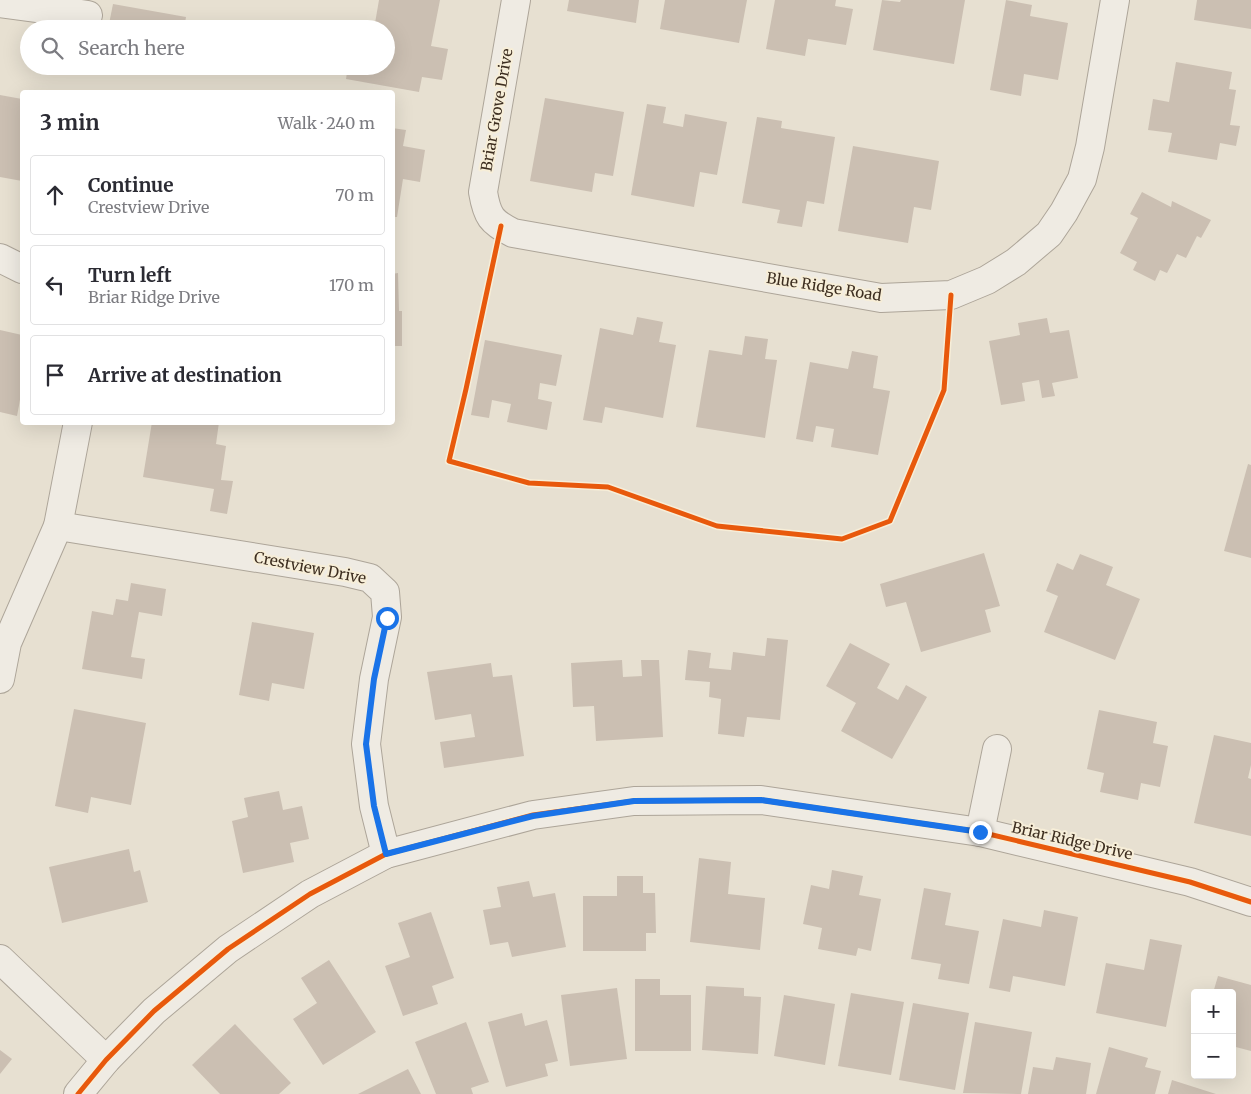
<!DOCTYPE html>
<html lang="en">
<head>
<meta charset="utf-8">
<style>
  :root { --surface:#fff; --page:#f7f7f7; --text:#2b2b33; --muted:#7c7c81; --line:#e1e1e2 }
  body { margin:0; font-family:Merriweather,serif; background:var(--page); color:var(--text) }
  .controls { position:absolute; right:15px; bottom:15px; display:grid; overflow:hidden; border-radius:5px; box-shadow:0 5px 20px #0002 }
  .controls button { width:45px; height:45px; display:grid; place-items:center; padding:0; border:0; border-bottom:1px solid var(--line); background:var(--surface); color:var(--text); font:25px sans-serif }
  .stop { position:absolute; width:15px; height:15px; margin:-11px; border:4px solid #1a73e8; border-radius:50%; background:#fff }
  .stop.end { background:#1a73e8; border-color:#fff; box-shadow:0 1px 5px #0008 }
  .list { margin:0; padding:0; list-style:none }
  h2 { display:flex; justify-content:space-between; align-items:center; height:65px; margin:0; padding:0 20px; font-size:21px }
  h2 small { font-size:16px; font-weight:400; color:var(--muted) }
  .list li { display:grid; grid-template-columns:32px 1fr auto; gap:15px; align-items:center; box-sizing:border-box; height:80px; margin:0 10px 10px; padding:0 10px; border:1px solid var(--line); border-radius:5px }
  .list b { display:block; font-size:19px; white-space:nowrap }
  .list p { margin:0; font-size:16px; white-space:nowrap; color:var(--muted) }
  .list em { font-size:16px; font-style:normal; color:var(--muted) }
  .icon { flex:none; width:28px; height:28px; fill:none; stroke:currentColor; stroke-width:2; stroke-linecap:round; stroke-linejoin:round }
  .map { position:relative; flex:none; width:1251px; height:1094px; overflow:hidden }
  .search { position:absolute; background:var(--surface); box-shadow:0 5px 20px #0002; left:20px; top:20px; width:375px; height:55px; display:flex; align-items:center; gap:12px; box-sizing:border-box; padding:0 18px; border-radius:28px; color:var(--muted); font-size:19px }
  .panel { position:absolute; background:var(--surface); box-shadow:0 5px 20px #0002; left:20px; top:90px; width:375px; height:335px; border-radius:5px }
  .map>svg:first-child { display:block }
  .building { fill:#cbbfb2 }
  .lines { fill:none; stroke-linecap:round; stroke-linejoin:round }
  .minor-casing { stroke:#ada599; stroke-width:30 }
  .minor { stroke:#efebe3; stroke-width:28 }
  .cycleway-casing { stroke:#f7eed8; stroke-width:8 }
  .cycleway { stroke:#e8590c; stroke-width:5 }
  .route { stroke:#1a73e8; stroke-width:6 }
  .labels { text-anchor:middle; stroke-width:4; stroke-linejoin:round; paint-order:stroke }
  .street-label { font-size:15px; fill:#3d2e20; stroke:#f7eed8 }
</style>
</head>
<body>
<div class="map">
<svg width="1251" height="1094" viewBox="0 0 1251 1094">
  <rect width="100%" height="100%" fill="#e7e0d1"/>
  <!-- building -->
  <g class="building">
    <polygon points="379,0 440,0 431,46 448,49 442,80 422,77 419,92 346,79 348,66 386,66 386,29 374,29"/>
    <polygon points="569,0 639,0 636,23 567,11"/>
    <polygon points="665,0 747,0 739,43 660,29"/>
    <polygon points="775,0 836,0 835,6 853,9 846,45 808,39 805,56 766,49"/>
    <polygon points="882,0 900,2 901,0 965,0 954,64 873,50"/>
    <polygon points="1006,0 1032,5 1030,16 1068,23 1058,80 1024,74 1021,96 990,90"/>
    <polygon points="1197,0 1251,0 1251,29 1194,20"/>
    <polygon points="113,4 186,17 184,29 108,29"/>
    <polygon points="1176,62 1232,72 1229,89 1236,90 1230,125 1240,126 1236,146 1220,143 1217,160 1168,152 1172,133 1148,130 1153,99 1169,102"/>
    <polygon points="0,95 22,99 22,181 0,177"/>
    <polygon points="545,98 624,112 613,176 595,173 592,192 530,181"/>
    <polygon points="647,104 666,107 663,123 683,127 685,114 727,122 717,175 700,172 694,207 631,195"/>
    <polygon points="757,117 782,121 781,128 835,137 824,204 807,201 802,227 777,223 780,210 742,203"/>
    <polygon points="392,128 406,130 403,146 425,150 420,182 403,179 397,217 392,217"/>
    <polygon points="853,146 939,161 931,210 914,207 908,243 838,231"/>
    <polygon points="1142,192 1171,207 1172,201 1211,220 1201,238 1197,236 1186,258 1177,254 1167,273 1160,270 1155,281 1133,270 1137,262 1120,253 1138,218 1130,214"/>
    <polygon points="398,273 399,311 402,311 402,346 392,346 392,274"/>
    <polygon points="637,317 663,322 659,342 676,345 663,418 605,407 602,423 583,420 600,328 633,335"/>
    <polygon points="1047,318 1050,333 1069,330 1078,378 1052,383 1055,396 1042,398 1039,380 1022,383 1025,401 1001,405 989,341 1020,335 1018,323"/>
    <polygon points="0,330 22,335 22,389 17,416 0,412"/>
    <polygon points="745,336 768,339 765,359 777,360 765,438 696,427 709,350 742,355"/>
    <polygon points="485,340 562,355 556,386 540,383 538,399 552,402 547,430 507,422 511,404 492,400 489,418 471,415"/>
    <polygon points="852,351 878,356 873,388 890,391 878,455 831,447 834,429 816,426 813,442 796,439 810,362 848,369"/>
    <polygon points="152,422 175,422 190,425 190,422 219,422 216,444 226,446 221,480 233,481 227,514 210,511 214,489 143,477"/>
    <polygon points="1248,464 1251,465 1251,558 1224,551"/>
    <polygon points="984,553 1000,606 985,610 991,632 921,652 906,602 886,607 880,584"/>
    <polygon points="1080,554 1113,567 1106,585 1140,599 1115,660 1044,632 1058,596 1046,591 1057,563 1073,570"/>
    <polygon points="131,583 166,589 162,616 139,612 131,657 145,659 142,679 82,669 92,611 113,615 116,599 128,601"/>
    <polygon points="252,622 314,633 304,689 272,683 269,701 239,695"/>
    <polygon points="767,638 788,640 780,720 747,717 744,737 718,734 721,699 709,697 710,682 685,680 688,650 711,653 709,668 731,670 733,652 765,656"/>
    <polygon points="850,643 890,664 877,688 898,700 906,685 927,697 892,759 841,731 856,703 826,686"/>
    <polygon points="622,660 623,677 642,676 641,660 659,660 663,737 596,741 594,706 573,707 571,663"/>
    <polygon points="491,663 493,677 512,675 524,756 444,768 440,742 475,737 471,714 435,720 427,672"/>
    <polygon points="74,709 146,723 131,805 91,797 88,813 55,806"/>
    <polygon points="1099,710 1157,722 1153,743 1168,746 1160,787 1141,783 1138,800 1100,792 1104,773 1087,769"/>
    <polygon points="1214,735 1251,743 1251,765 1248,778 1251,779 1251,836 1194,823"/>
    <polygon points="279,791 283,810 302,806 309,839 290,843 294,862 243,873 232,821 248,817 244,798"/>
    <polygon points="129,849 134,872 140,870 148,902 62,923 49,867"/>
    <polygon points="699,858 731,862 728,894 765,898 760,950 690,942"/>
    <polygon points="832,870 863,876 859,895 881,899 871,951 858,948 856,956 818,949 822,928 803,924 811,885 829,889"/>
    <polygon points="617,876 643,876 643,893 655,893 656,933 646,933 646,951 583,951 583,896 617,896"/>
    <polygon points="529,881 533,897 555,893 566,947 512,957 508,942 490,945 483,910 501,907 497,887"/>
    <polygon points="924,888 951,893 945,925 979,931 969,984 938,979 941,964 911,959"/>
    <polygon points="1044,910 1078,917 1065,986 1013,976 1010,992 989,988 1003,919 1041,927"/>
    <polygon points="431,912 454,978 432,986 438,1004 403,1016 385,966 410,957 398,923"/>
    <polygon points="1150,939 1182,945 1166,1027 1096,1013 1106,963 1144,970"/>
    <polygon points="329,960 376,1032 323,1065 293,1019 317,1003 301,978"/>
    <polygon points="1218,976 1251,985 1251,1051 1232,1046 1232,993 1213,993"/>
    <polygon points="635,979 660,979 660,995 691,995 691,1051 635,1051"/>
    <polygon points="706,986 744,988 744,996 761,997 758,1054 702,1050"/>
    <polygon points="617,988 627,1059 570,1066 561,995"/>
    <polygon points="851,993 904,1002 891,1075 838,1066"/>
    <polygon points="784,995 835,1004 825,1065 774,1056"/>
    <polygon points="913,1003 969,1013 955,1090 899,1080"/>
    <polygon points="522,1013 525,1026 547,1020 558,1061 545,1064 548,1076 506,1087 488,1022"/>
    <polygon points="466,1022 489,1082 471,1088 473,1094 436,1094 415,1042"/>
    <polygon points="975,1022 1032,1032 1021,1094 963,1093"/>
    <polygon points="235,1024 291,1083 279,1094 220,1094 192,1065"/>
    <polygon points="1109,1047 1148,1058 1145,1067 1161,1071 1155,1094 1096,1094"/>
    <polygon points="0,1050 12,1059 0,1074"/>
    <polygon points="1056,1057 1091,1063 1086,1094 1028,1094 1033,1067 1053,1070"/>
    <polygon points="408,1069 421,1094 358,1094"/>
    <polygon points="1172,1080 1216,1094 1168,1094"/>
  </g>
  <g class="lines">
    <defs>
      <g id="minor">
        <path d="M 516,0 L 483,192 C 487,216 491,222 513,233 L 881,298 L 951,295 L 987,280 L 1016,262 L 1049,234 L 1064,212 L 1082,179 L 1090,147 L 1115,0"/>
        <polyline points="0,3 88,15"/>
        <polyline points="0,258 22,269"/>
        <polyline points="58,526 345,572 370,578 385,592 387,617 374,679 366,744 374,806 386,854"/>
        <polyline points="0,679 7,643 58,526 78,422"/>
        <polyline points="980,832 997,749"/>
        <polyline points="0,959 106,1060"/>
        <polyline points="78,1094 106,1060 154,1011 228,949 310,894 386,854 533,815 634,801 761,800 980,832 1190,882 1251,902"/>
      </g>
    </defs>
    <!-- minor casing -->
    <use href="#minor" class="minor-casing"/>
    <!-- minor -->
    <use href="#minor" class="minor"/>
    <defs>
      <g id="cycleway">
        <polyline points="501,226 466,389 449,461 529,483 608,487 717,526 842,539 890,521 944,390 951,295"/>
        <polyline points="78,1094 106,1060 154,1011 228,949 310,894 386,854 533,815 634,801 761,800 980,832 1190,882 1251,902"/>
      </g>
    </defs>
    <!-- cycleway casing -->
    <use href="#cycleway" class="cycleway-casing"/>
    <!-- cycleway -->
    <use href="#cycleway" class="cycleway"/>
  </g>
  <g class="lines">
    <!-- route -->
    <polyline class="route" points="387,618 374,679 366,744 374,806 386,854 533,816 634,801 761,800 980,832"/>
  </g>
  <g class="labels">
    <!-- street labels -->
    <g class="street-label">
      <text transform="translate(497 110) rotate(-80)" y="5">Briar Grove Drive</text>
      <text transform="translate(824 287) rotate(9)" y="5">Blue Ridge Road</text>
      <text transform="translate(310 568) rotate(11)" y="5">Crestview Drive</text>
      <text transform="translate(1072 841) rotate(13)" y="5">Briar Ridge Drive</text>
    </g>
  </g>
</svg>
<div class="controls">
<button>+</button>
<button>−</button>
</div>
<div class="stop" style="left:387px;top:618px"></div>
<div class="stop end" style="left:980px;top:832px"></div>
<div class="search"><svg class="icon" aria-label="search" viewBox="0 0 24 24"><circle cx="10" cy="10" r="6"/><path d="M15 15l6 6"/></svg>Search here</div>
<section class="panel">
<h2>3 min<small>Walk · 240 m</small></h2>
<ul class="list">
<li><svg class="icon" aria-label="ahead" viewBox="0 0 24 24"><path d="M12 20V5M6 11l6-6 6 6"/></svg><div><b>Continue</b><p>Crestview Drive</p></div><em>70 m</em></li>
<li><svg class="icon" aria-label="left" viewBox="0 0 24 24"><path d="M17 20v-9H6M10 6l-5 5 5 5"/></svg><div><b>Turn left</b><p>Briar Ridge Drive</p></div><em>170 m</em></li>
<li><svg class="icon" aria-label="arrive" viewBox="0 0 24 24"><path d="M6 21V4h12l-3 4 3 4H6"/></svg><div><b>Arrive at destination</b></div></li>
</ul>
</section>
</div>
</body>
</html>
